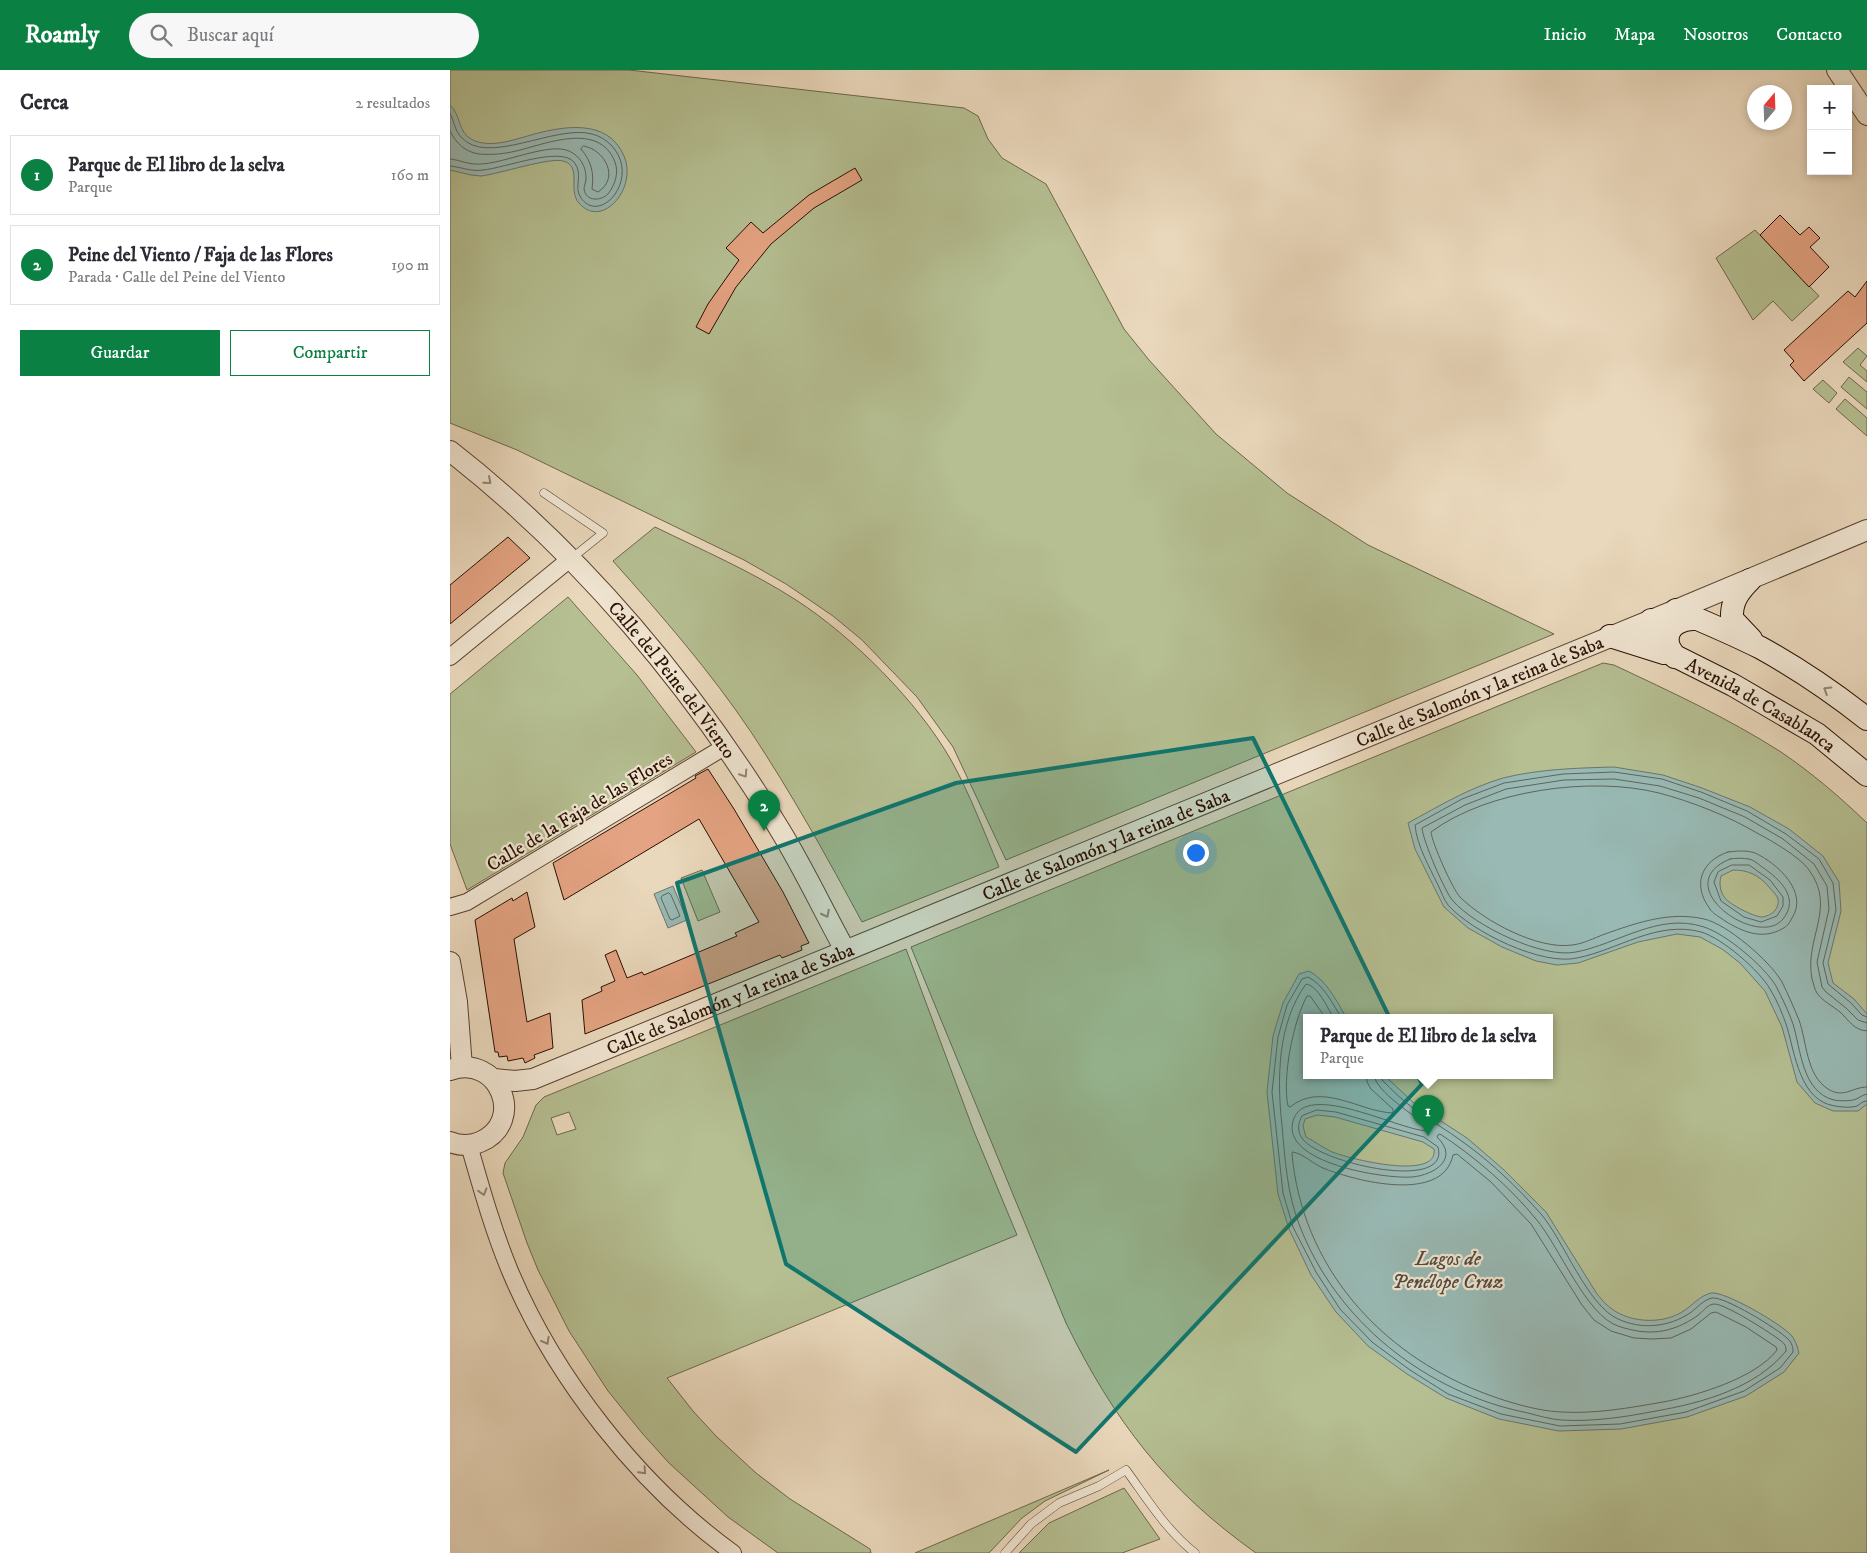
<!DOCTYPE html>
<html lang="es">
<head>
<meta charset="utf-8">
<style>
  :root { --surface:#fff; --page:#f7f7f7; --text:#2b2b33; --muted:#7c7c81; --line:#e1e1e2; --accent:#0b8043 }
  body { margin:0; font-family:"IM FELL DW Pica",serif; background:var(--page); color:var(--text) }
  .controls { position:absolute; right:15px; top:15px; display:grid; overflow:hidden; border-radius:0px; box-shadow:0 2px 8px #0003 }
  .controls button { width:45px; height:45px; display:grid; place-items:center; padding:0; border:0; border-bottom:1px solid var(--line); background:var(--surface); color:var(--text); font:25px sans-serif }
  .compass { position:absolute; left:1297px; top:15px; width:45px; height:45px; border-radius:50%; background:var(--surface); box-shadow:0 2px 8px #0003; rotate:19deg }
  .you { position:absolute; left:745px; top:782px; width:18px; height:18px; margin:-12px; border:4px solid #fff; border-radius:50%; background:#1a73e8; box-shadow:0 0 0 8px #1a73e833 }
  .badge { display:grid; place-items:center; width:32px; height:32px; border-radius:50%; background:var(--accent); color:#fff; font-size:16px; font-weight:700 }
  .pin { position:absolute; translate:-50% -41px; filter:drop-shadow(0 1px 2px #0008) }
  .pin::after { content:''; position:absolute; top:26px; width:18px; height:15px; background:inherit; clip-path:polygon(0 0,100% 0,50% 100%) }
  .popup { position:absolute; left:853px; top:944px; width:250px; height:65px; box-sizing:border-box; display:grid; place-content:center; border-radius:0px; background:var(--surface); filter:drop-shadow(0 1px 4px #0005); font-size:16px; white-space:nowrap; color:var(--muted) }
  .popup b { font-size:19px; color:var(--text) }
  .popup::after { content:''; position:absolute; left:50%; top:100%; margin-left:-10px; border:10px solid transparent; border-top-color:var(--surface) }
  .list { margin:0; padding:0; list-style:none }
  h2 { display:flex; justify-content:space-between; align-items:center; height:65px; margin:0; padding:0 20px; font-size:21px }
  h2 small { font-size:16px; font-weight:400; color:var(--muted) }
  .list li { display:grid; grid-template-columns:32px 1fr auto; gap:15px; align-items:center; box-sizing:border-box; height:80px; margin:0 10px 10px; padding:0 10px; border:1px solid var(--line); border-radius:0px }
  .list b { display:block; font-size:19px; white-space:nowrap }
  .list p { margin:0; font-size:16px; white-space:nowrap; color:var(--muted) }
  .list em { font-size:16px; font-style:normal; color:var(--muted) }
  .actions { display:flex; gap:10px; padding:15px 20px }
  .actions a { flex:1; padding:11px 0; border:1px solid var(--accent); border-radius:0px; text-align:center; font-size:18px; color:var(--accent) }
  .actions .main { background:var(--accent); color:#fff }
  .icon { flex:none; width:28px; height:28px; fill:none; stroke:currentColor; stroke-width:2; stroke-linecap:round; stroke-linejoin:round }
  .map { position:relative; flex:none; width:1417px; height:1483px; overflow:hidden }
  header { display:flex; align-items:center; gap:30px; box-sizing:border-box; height:70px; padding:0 25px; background:var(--accent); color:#fff }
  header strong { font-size:24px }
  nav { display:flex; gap:28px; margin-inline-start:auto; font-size:18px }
  .search { width:350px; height:45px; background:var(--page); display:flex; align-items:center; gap:12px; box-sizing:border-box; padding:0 18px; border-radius:28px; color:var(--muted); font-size:19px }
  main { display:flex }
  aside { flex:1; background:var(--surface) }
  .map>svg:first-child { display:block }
  .green { fill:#b5bf92; stroke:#6f6749; fill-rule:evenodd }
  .water { fill:#98b9b4; stroke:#6c756c; fill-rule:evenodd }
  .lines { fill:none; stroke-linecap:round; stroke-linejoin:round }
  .shore { stroke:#60645a; stroke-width:1 }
  .building { fill:#e4a382; stroke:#290f00 }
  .service-casing { stroke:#59412f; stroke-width:9 }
  .minor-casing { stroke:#59412f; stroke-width:18 }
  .tertiary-casing { stroke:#59412f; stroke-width:22 }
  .secondary-casing { stroke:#290f00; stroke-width:24 }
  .service { stroke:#f1e6d3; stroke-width:8 }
  .minor { stroke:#f1e6d3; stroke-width:16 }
  .tertiary { stroke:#f1e6d3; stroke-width:20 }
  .secondary { stroke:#f1e6d3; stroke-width:22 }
  .oneway { stroke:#978574 }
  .marked { fill:#0f766e; fill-opacity:0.2; stroke:#0f766e; stroke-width:4; stroke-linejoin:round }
  .labels { text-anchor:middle; stroke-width:4.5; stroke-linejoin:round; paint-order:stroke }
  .street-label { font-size:19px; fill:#290f00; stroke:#f1e6d3 }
  .water-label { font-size:20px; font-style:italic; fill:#504a3f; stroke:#f1e6d3 }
</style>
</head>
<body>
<header>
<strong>Roamly</strong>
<div class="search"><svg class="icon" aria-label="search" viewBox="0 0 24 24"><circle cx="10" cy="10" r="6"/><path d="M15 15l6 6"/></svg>Buscar aquí</div>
<nav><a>Inicio</a><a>Mapa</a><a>Nosotros</a><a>Contacto</a></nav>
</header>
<main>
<aside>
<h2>Cerca<small>2 resultados</small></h2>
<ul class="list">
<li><span class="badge">1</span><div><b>Parque de El libro de la selva</b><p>Parque</p></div><em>160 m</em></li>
<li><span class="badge">2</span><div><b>Peine del Viento / Faja de las Flores</b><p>Parada · Calle del Peine del Viento</p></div><em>190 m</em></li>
</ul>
<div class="actions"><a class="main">Guardar</a><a>Compartir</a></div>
</aside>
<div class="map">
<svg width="1417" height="1483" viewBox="0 0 1417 1483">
  <rect width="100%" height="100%" fill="#ead8bc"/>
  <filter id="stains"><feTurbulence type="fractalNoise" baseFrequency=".004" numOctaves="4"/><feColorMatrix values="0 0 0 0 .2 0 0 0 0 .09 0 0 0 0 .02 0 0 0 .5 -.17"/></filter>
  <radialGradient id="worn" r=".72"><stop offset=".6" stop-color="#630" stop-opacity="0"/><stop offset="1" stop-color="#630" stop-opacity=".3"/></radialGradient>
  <!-- green -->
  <g class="green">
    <polygon points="0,0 179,0 514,38 528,46 538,69 552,88 596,114 674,259 699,290 766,364 837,423 918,475 1104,564 556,790 503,677 467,627 412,570 383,546 336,514 294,490 67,380 0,353"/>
    <polygon points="1305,160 1369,226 1342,251 1323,231 1303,250 1266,188"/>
    <polygon points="1408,278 1417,286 1410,295 1417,301 1417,312 1393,292"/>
    <polygon points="1399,307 1417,322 1417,339 1391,317"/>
    <polygon points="1373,310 1387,323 1379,333 1363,319"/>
    <polygon points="1395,329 1417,348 1417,366 1386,339"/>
    <path d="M 205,457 C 252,480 301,501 346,530 C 402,566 468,632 501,690 C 520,724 534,762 549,797 L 412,852 C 377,787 342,724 301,662 C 260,601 212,546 163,491 Z"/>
    <polygon points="118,527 187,605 246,682 17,820 0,774 0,624"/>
    <path d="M 1153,593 L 1164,595 C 1221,622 1278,648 1331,682 C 1362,703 1390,727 1417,753 L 1417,1483 L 806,1483 C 717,1420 664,1351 616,1253 L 461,877 ZM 857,947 L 1099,947 L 1099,1005 L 857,1005 Z"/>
    <polygon points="252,800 270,842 248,851 231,808"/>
    <path d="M 456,879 L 523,1059 L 567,1165 L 217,1308 L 243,1341 L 266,1366 L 306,1403 L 340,1429 L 420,1479 L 421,1483 L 328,1483 L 278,1447 L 219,1393 L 192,1363 L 158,1321 L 119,1261 L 88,1200 L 77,1173 L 53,1103 L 55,1093 L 73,1067 L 86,1035 L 94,1027 ZM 119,1042 L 126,1059 L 107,1065 L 101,1048 Z"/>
    <polygon points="659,1400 595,1431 572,1448 539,1483 465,1483"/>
    <polygon points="674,1418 710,1469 672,1483 569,1483 599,1453"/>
  </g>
  <!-- water -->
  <g class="water">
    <path d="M 0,35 C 11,45 8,62 21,69 C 39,79 63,70 81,65 C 113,56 158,48 174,86 C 188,118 152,160 129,133 C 117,120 133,96 113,91 C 100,87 49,104 31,106 L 21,105 L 0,100 Z"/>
    <path d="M 1164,697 L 1213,705 L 1252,718 L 1300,737 L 1339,759 L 1373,786 L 1389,812 L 1391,841 L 1378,893 L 1383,913 L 1404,929 L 1417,944 L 1417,1034 L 1408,1041 L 1383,1041 L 1365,1033 L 1347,1012 L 1332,957 L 1315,921 L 1290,893 L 1272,879 L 1250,867 L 1227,864 L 1188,872 L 1128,893 L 1107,895 L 1086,891 L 1052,877 L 1018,858 L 994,837 L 965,779 L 958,753 C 989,736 1019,718 1053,708 C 1089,699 1127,698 1164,697 ZM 1283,800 C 1298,800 1309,805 1319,817 C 1322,821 1327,825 1328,829 C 1330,839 1321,846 1312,847 C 1304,847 1279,834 1275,828 C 1270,822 1269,813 1271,806 Z"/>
    <polygon points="223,816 237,850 218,858 204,824"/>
    <path d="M 859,901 C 877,911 886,930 896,947 L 857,947 L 857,1005 L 934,1005 L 965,1034 L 1017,1068 L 1053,1099 L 1096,1142 L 1147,1224 C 1150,1227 1153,1232 1157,1235 C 1176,1253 1211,1255 1232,1242 C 1242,1236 1249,1226 1261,1223 C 1275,1221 1331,1254 1341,1265 C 1346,1271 1347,1276 1349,1283 L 1334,1302 L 1296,1326 L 1237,1347 L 1171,1359 L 1109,1361 L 1049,1349 L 996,1328 L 957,1304 L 918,1276 L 886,1242 L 861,1205 L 839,1159 L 828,1124 L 817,1022 L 823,966 L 833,933 L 849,904 ZM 867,1045 L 885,1047 L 973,1072 L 984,1079 C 989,1112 895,1088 880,1081 C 872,1077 864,1071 856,1067 L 853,1056 L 855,1049 Z"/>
  </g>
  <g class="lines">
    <!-- shore -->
    <g class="shore">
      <path d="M 0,43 C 4,51 5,61 11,67 C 37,97 105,54 142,64 C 150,66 156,70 161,75 C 192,107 151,156 131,128 C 123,117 134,104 124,92 C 110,76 55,98 33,100 C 22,102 11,97 0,96"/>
      <path d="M 0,61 C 6,73 15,82 29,84 C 41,85 54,84 66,81 C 96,74 149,51 165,92 C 169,103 165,115 158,124 C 151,131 136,132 134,119 C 134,116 136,112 136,108 C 136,96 130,86 119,81 C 99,72 53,94 30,94 C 19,95 10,90 0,89"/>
      <path d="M 134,76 C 155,80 170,108 148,122 L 142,119 C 144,103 142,92 131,79 Z"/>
      <path d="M 1278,782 C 1286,781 1297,780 1305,783 C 1327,793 1359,822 1342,848 C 1340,852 1337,857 1332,859 C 1312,870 1293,862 1275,851 C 1270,847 1263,844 1260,839 C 1242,815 1251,791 1278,782 Z"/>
      <path d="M 1280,789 C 1286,788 1293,788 1299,789 C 1304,790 1308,794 1312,797 C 1330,809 1350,828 1333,849 C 1308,880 1216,815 1280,789 Z"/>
      <polygon points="1282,795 1299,795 1320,810 1333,827 1333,836 1327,846 1311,852 1294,847 1271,831 1264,812 1268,802"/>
      <polygon points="219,823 221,825 230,846 222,850 220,849 211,828 212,826"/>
      <path d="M 875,947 L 860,926 L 857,926 C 843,952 832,1008 838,1036 L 840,1037 C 872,1011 910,1042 943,1043 L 943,1039 L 921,1019 L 917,1012 L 917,1005"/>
      <path d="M 883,947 C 877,937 868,916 856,914 C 827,954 827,1010 832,1056 C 835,1089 837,1123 849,1154 C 886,1252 977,1323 1078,1343 C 1089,1346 1100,1349 1111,1350 C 1143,1352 1175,1347 1206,1341 C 1252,1333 1306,1318 1336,1281 C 1336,1276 1335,1274 1331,1271 C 1321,1263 1277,1235 1265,1234 C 1257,1234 1253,1242 1247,1246 C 1221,1264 1197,1266 1168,1256 C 1136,1245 1109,1176 1086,1149 C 1061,1118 1024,1086 990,1064 L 988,1065 L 987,1067 C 1010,1089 984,1105 962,1107 C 934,1109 831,1093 843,1051 C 855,1008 953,1063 980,1061 L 980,1057 C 967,1048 925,1021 924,1005"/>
      <path d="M 891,947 C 882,933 874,915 858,907 L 852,909 L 837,935 L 828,967 L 822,1022 L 833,1123 L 843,1157 L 866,1202 L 890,1239 L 922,1272 L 960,1300 L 998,1324 L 1051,1344 L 1110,1356 L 1170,1354 L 1236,1342 L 1294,1321 L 1330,1298 L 1343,1282 C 1343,1277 1342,1273 1338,1269 C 1328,1259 1274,1226 1262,1228 C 1253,1230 1247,1238 1240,1243 C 1219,1257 1192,1260 1168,1249 C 1137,1235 1114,1171 1091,1144 C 1068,1118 1041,1092 1013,1072 C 997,1060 979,1050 963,1038 C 952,1030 942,1020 932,1010 L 931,1005"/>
      <path d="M 1417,947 L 1412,945 L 1401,933 L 1378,914 L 1373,893 L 1386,840 L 1383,813 L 1369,789 L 1336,764 L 1297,741 L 1251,722 L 1212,709 L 1164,702 L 1113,704 L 1054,713 L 1012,729 L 965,755 C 967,776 979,796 988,815 C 991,821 994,830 998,835 C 1022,862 1092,896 1127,888 C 1168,880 1207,850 1251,862 C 1272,868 1309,900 1320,919 C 1327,930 1333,945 1337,957 C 1345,984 1350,1031 1385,1036 C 1390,1037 1402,1038 1407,1036 C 1411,1034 1412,1031 1417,1031"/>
      <path d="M 1417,953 L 1408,950 L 1396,938 L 1376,922 L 1372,917 L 1367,892 L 1379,839 L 1377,816 L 1364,794 L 1333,769 L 1295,747 L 1249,728 L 1210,716 L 1164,709 L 1114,710 L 1056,719 L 1015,735 L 972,758 C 973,771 995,822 1003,831 C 1025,856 1093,889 1126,882 C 1168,874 1209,842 1254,857 C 1276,864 1314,896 1326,916 C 1332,928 1339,942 1343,954 C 1351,980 1352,1022 1384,1030 C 1389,1031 1399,1031 1403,1030 C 1409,1029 1411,1025 1417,1024"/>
      <path d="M 1417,961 C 1403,960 1399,950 1390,942 C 1383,936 1372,931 1367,923 C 1364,919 1364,914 1362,909 C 1354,868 1387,838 1359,800 C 1350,787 1322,771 1307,763 C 1278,746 1243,732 1209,723 C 1142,706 1037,720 981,762 C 982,773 1003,820 1010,827 C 1034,851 1088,880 1122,875 C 1133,874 1144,868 1155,864 C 1186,853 1220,841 1254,849 C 1277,854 1320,891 1332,912 C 1338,924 1344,938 1349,950 C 1357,972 1356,1005 1378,1019 C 1394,1029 1402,1017 1417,1017"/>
      <path d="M 867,1040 L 886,1042 L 974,1067 L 988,1077 C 1001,1123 868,1093 852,1068 C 847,1061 848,1053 852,1046 Z"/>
      <path d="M 843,1082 C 854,1084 863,1094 873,1098 C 905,1111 993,1134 1003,1085 L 1007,1084 L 1041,1112 L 1081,1154 L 1132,1235 L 1144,1250 L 1161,1261 L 1184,1268 L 1202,1269 L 1221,1268 L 1241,1259 L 1261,1243 L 1266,1242 L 1296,1257 L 1326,1277 L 1327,1280 C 1306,1308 1246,1326 1213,1332 C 1179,1338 1145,1344 1111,1342 C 1086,1341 1054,1331 1031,1322 C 929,1282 852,1196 842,1084 Z"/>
    </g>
  </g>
  <!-- building -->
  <g class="building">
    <polygon points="405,98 412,110 364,138 321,174 286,217 259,264 246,257 258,234 289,190 276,178 301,152 313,163 359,125"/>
    <polygon points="1330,145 1350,165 1359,157 1370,168 1360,177 1379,197 1359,217 1310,165"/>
    <polygon points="1417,211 1417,253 1354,311 1340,295 1344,291 1334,280 1398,221 1405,227"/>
    <polygon points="58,467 80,488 0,554 0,515"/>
    <polygon points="258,699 284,739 333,822 359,873 351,876 352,880 332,888 330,885 135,964 132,930 152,921 151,917 165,911 155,885 166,880 177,908 192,902 194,905 287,866 285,863 309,852 249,749 114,830 103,793 246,708 245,706"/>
    <polygon points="77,822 85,857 64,869 77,952 100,943 103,978 84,985 85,988 75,993 73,988 58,991 57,986 49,987 48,982 45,982 25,850 62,828 63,831"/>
  </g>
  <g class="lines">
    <defs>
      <g id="service">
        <polyline points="94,423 153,463 122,488"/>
        <path d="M 555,1483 L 581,1454 L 609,1433 L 649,1416 L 676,1400 C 698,1430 716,1460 745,1483"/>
      </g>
      <g id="minor">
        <polyline points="0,587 120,489"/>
        <polyline points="0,837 17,832 276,676"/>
        <path d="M 19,1075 C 31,1117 43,1160 60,1201 C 105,1308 189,1415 283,1483"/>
      </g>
      <g id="tertiary">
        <polyline points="1387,0 1417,45"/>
        <path id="s1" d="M 0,381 C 132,484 243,617 330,760 C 354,799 373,840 395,880"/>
        <polyline points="0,892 7,932 12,997"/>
        <path d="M 0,1000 C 49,983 77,1052 30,1072 C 20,1076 10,1076 0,1072"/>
        <path id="s2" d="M 44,1009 L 65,1011 L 83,1009 L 1226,540 L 1417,460"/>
      </g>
      <g id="secondary">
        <path d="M 1300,510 C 1288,522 1281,532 1282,549 L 1301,569"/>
        <path d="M 1226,540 C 1255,552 1283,564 1311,578 C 1347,598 1384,623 1417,649"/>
        <path id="s3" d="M 1201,550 L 1199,566 L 1205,576 L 1283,615 L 1367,664 L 1417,705"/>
        <polyline points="1160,566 1214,583"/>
        <path d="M 1225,587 C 1222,582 1218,577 1218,573 C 1215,555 1233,548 1247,549"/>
      </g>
    </defs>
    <!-- service casing -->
    <use href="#service" class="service-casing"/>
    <!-- minor casing -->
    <use href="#minor" class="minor-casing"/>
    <!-- tertiary casing -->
    <use href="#tertiary" class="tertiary-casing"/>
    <!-- secondary casing -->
    <use href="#secondary" class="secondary-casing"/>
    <!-- service -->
    <use href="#service" class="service"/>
    <!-- minor -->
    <use href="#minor" class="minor"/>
    <!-- tertiary -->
    <use href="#tertiary" class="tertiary"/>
    <!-- secondary -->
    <use href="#secondary" class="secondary"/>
  </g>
  <!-- one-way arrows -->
  <defs><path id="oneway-chevron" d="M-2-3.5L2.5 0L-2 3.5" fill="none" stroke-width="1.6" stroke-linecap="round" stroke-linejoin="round" transform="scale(1.25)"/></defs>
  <g class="oneway">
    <use href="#oneway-chevron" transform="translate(38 411) rotate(41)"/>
    <use href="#oneway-chevron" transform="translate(1377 620) rotate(-148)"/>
    <use href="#oneway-chevron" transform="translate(294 704) rotate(57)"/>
    <use href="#oneway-chevron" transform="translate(376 844) rotate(63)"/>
    <use href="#oneway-chevron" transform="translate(33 1122) rotate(73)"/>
    <use href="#oneway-chevron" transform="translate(96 1271) rotate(61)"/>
    <use href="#oneway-chevron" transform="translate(193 1401) rotate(47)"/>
  </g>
  <!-- marked area -->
  <path class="marked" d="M 803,668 L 972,1014 L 626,1382 L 336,1194 L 227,813 L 506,713 Z"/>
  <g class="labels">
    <!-- street labels -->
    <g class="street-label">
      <text dy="7" stroke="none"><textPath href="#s1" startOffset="320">Calle del Peine del Viento</textPath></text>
      <text dy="7" stroke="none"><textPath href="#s2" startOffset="1062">Calle de Salomón y la reina de Saba</textPath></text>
      <text dy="7" stroke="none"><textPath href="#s3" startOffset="149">Avenida de Casablanca</textPath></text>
      <text transform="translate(129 741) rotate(-31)" y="7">Calle de la Faja de las Flores</text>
      <text dy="7" stroke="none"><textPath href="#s2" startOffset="658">Calle de Salomón y la reina de Saba</textPath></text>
      <text dy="7" stroke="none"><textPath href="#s2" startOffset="252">Calle de Salomón y la reina de Saba</textPath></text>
    </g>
    <!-- water labels -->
    <g class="water-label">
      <text x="998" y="1195">Lagos de<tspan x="998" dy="23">Penélope Cruz</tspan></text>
    </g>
  </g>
  <rect width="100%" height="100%" filter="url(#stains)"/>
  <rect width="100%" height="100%" fill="url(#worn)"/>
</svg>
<div class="controls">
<button>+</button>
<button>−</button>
</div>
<svg class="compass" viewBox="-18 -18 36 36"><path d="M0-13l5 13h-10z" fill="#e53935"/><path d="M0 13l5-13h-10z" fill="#7c7c81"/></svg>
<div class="you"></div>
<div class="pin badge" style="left:978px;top:1066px">1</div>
<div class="popup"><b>Parque de El libro de la selva</b>Parque</div>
<div class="pin badge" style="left:314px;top:761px">2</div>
</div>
</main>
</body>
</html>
